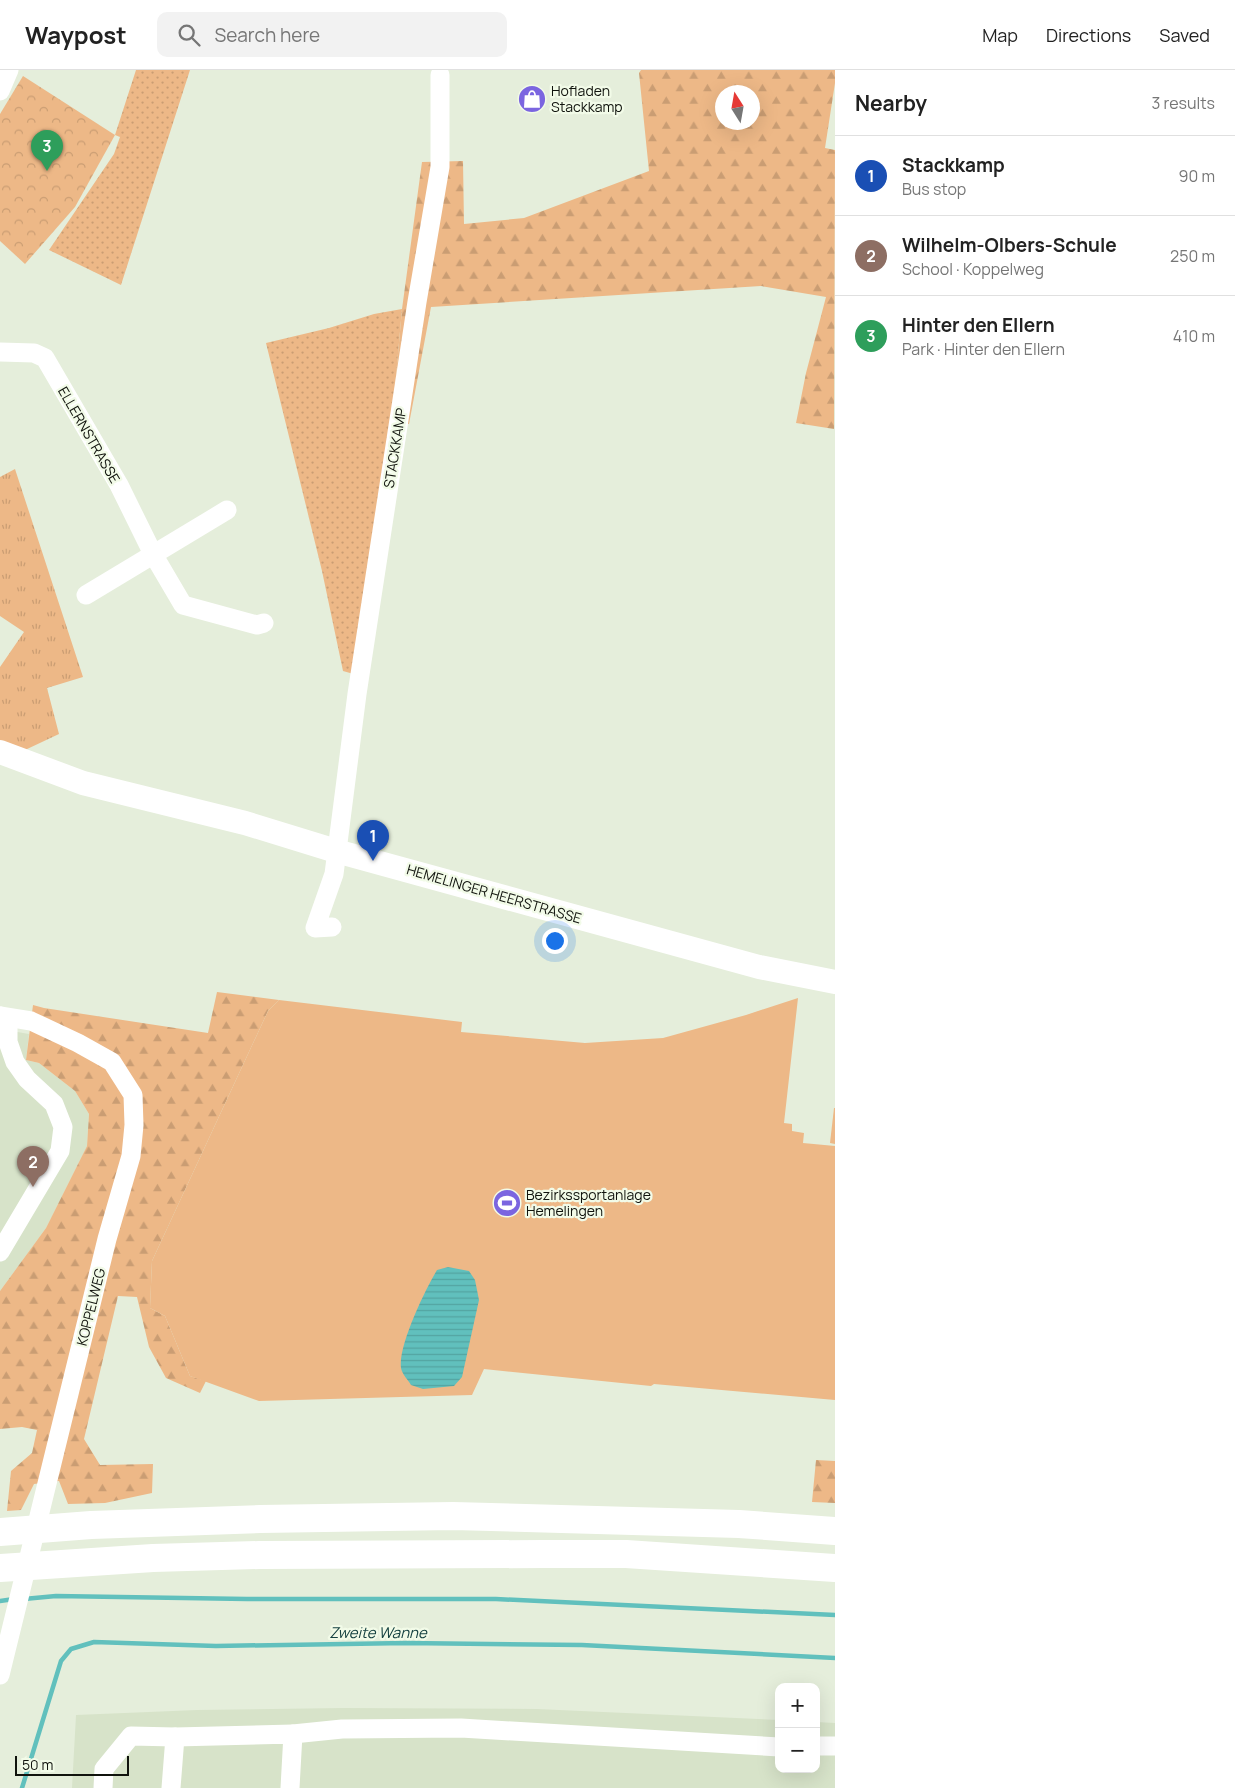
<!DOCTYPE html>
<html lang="en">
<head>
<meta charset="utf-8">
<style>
  :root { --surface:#fff; --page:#f2f2f2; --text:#222; --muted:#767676; --line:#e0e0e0; --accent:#d93025 }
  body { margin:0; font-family:Manrope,sans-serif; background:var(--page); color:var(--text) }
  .controls { position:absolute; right:15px; bottom:15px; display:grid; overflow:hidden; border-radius:10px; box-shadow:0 5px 20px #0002 }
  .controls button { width:45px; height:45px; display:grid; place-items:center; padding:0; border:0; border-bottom:1px solid var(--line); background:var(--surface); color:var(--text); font:25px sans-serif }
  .compass { position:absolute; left:715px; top:15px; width:45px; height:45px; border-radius:50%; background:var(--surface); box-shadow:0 5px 20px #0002; rotate:349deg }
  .scale { position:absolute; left:15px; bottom:12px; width:114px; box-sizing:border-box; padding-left:5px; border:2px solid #10130d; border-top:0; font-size:14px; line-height:18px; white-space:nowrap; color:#10130d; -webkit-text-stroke:4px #f2fbe8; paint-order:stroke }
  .you { position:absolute; left:554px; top:870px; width:18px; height:18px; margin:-12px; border:4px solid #fff; border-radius:50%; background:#1a73e8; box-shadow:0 0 0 8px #1a73e833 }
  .badge { display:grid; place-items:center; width:32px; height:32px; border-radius:50%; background:var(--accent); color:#fff; font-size:16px; font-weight:700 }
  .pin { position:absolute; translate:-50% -41px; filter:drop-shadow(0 1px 2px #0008) }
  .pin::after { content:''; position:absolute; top:26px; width:18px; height:15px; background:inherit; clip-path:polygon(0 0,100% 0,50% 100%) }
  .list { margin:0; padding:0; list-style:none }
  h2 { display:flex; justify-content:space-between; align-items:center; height:65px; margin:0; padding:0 20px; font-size:21px }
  h2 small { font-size:16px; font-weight:400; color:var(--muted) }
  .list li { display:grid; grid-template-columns:32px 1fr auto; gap:15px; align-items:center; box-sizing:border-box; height:80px; padding:0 20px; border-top:1px solid var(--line) }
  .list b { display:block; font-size:19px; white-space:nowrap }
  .list p { margin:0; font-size:16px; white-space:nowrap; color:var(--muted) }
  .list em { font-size:16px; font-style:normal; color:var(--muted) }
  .icon { flex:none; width:28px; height:28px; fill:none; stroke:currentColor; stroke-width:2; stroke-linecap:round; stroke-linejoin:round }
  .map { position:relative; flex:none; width:835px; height:1718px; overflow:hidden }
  header { display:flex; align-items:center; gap:30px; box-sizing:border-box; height:70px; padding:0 25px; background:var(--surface); border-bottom:1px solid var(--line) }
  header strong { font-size:24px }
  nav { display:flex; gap:28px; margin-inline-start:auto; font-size:18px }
  .search { width:350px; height:45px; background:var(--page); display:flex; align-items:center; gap:12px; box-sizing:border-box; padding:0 18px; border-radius:10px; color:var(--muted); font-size:19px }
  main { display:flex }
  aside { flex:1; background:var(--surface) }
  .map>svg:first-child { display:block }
  .built { fill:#d7e3c9 }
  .grass { fill:url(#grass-tufts) }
  .forest { fill:url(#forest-firs); fill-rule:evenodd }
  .park { fill:url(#park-crowns) }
  .garden { fill:url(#garden-dots) }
  .pitch { fill:#edb887 }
  .water { fill:url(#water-rules) }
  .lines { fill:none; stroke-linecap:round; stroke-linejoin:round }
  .stream { stroke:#61c0bd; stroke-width:4.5 }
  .minor { stroke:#fff; stroke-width:19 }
  .major { stroke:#fff; stroke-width:24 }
  .highway { stroke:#fff; stroke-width:28 }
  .labels { text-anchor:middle; stroke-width:4.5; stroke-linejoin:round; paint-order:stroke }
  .poi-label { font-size:14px; fill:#10130d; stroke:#f2fbe8; text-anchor:start }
  .street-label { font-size:14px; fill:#10130d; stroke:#f2fbe8 }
  .water-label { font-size:15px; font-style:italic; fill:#164241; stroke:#f2fbe8 }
</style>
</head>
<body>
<header>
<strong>Waypost</strong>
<div class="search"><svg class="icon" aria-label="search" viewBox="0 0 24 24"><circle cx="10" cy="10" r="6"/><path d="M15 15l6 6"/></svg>Search here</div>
<nav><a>Map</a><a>Directions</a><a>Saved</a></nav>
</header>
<main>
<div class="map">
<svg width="835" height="1718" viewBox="0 0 835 1718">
  <defs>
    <pattern id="grass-tufts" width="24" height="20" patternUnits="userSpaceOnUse" patternTransform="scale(1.25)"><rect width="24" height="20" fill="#edb887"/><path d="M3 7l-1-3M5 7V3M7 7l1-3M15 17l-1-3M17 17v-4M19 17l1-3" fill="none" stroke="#ca9d73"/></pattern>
    <pattern id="forest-firs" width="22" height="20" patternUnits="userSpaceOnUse" patternTransform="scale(1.25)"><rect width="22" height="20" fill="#edb887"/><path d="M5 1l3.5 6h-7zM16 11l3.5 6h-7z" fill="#ca9d73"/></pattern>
    <pattern id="park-crowns" width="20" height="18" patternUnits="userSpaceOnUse" patternTransform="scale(1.25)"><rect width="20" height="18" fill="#edb887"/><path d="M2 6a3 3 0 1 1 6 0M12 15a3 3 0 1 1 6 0" fill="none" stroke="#ca9d73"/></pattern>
    <pattern id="garden-dots" width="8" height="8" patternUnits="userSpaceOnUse" patternTransform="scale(1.25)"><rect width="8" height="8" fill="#edb887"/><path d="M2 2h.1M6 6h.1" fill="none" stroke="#ca9d73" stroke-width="1.8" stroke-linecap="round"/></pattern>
    <pattern id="water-rules" width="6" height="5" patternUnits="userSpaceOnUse" patternTransform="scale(1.25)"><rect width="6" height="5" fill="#61c0bd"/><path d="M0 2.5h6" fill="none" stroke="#53a4a1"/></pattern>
  </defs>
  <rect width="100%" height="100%" fill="#e5eedb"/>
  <!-- built -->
  <g class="built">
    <polygon points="0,959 29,964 26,990 39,993 75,1021 89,1044 87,1076 46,1158 0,1221"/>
    <polygon points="343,1638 537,1639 779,1650 779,1699 816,1699 816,1652 835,1653 835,1718 72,1718 76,1645 197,1640"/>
  </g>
  <!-- grass -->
  <polygon class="grass" points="15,399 83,607 47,618 59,664 25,680 0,671 0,597 24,562 0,546 0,407"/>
  <!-- forest -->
  <g class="forest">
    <path d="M 641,0 L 835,0 L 835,13 L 825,78 L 835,80 L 834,359 L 796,353 L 806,303 L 826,227 L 761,216 L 431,237 L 409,354 L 392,351 L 402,239 L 422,92 L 463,91 L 464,154 L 524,148 L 649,101 L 639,3 ZM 722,22 L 752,22 L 752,52 L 722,52 Z"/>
    <polygon points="217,922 279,930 268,941 152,1191 150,1238 165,1246 190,1306 206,1311 200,1323 166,1308 149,1277 137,1227 118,1226 84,1369 100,1395 153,1394 152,1423 105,1433 68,1434 59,1411 34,1414 21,1440 7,1441 11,1401 32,1383 37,1360 22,1357 0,1359 0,1221 46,1158 87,1076 89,1044 75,1021 39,993 26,990 33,935 44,938 208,963"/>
    <polygon points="816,1390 835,1391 835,1433 812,1432"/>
  </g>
  <!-- park -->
  <polygon class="park" points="23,6 115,65 75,137 25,194 0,171 0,44"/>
  <!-- garden -->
  <g class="garden">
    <polygon points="136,0 190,0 121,215 49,180 114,84 120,67 115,65"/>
    <polygon points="402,239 392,351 357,605 343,601 322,501 266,273 329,258 374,244"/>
  </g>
  <!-- pitch -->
  <g class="pitch">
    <polygon points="798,928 784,1053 792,1054 792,1061 804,1063 803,1073 835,1076 835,1330 654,1314 651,1316 484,1299 472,1325 259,1331 190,1306 165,1246 150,1238 152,1191 268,941 279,930 462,952 461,962 585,973 663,968 746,945"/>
    <polygon points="834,1038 835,1038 835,1074 830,1073"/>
  </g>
  <!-- water -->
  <path class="water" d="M 448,1197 L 469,1201 L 475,1210 L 479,1230 L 462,1307 L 454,1316 L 423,1319 L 411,1315 C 408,1310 402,1304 401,1298 C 398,1276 425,1220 437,1200 Z"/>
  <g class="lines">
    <!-- stream -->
    <g class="stream">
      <polyline points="24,1529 56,1526 247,1529 496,1529 835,1545"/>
      <polyline points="0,1531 14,1529"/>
      <polyline points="22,1718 61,1591 71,1579 94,1572 216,1576 406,1573 582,1575 835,1588"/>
    </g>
    <!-- minor -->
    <g class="minor">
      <polyline points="0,21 9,0"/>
      <polyline points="0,282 34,283 45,288 119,415 153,484 183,535 257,555 264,553"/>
      <polyline points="86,525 227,440"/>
      <polyline points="332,857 315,858 334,804 357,624 417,232 440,97 440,5"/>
      <polyline points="0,946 31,951 78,973 112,992 133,1025 134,1055 131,1086 107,1169 0,1605"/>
      <polyline points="0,946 8,957 8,972 15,992 27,1009 54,1034 63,1057 60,1081 0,1182"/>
      <polyline points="293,1664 342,1659 461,1658 779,1677"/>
      <polyline points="816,1676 835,1676"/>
      <polyline points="103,1718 104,1699 131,1666 175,1667 293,1664 290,1718"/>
      <polyline points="171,1718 175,1667"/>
    </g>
    <!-- major -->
    <polyline class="major" points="0,682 83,713 245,753 336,781 759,897 835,912"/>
    <!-- highway -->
    <g class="highway">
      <polyline points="0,1462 91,1455 260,1449 453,1446 739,1454 835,1461"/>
      <polyline points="0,1498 153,1488 259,1485 544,1484 626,1484 835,1498"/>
    </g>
  </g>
  <!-- icons -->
  <defs>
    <symbol id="shop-disc" viewBox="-11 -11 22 22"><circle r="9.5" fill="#7b65e0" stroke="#f2fbe8"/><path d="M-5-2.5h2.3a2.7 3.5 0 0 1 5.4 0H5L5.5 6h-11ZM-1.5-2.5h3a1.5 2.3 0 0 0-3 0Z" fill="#fff"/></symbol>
    <symbol id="stadium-disc" viewBox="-11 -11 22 22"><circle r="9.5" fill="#7b65e0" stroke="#f2fbe8"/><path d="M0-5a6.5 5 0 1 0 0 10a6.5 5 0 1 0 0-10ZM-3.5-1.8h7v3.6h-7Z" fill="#fff"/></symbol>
  </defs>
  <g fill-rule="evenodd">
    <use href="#shop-disc" x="516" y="13" width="32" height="32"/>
    <use href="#stadium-disc" x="491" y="1117" width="32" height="32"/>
  </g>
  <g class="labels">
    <!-- poi labels -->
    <g class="poi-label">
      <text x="551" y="26">Hofladen<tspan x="551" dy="16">Stackkamp</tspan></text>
      <text x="526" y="1130">Bezirkssportanlage<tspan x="526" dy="16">Hemelingen</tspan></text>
    </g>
    <!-- street labels -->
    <g class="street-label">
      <text transform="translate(89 365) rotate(60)" y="5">ELLERNSTRASSE</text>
      <text transform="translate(395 378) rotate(-81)" y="5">STACKKAMP</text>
      <text transform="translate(494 824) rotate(16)" y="5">HEMELINGER HEERSTRASSE</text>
      <text transform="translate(91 1237) rotate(-76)" y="5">KOPPELWEG</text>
    </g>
    <!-- water labels -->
    <g class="water-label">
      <text x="378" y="1568">Zweite Wanne</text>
    </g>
  </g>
</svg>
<div class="controls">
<button>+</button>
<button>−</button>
</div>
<svg class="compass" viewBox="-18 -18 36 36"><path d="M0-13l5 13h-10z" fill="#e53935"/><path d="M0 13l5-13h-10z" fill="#767676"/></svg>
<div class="scale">50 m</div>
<div class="you"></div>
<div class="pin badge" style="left:373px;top:791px;background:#1a4fb4">1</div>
<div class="pin badge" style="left:33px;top:1117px;background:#8d6e63">2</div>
<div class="pin badge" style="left:47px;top:101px;background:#2e9e5b">3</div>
</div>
<aside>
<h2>Nearby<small>3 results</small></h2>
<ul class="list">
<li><span class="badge" style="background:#1a4fb4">1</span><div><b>Stackkamp</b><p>Bus stop</p></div><em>90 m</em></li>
<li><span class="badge" style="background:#8d6e63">2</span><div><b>Wilhelm-Olbers-Schule</b><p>School · Koppelweg</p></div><em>250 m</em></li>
<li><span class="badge" style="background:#2e9e5b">3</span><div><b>Hinter den Ellern</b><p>Park · Hinter den Ellern</p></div><em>410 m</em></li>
</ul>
</aside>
</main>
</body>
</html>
